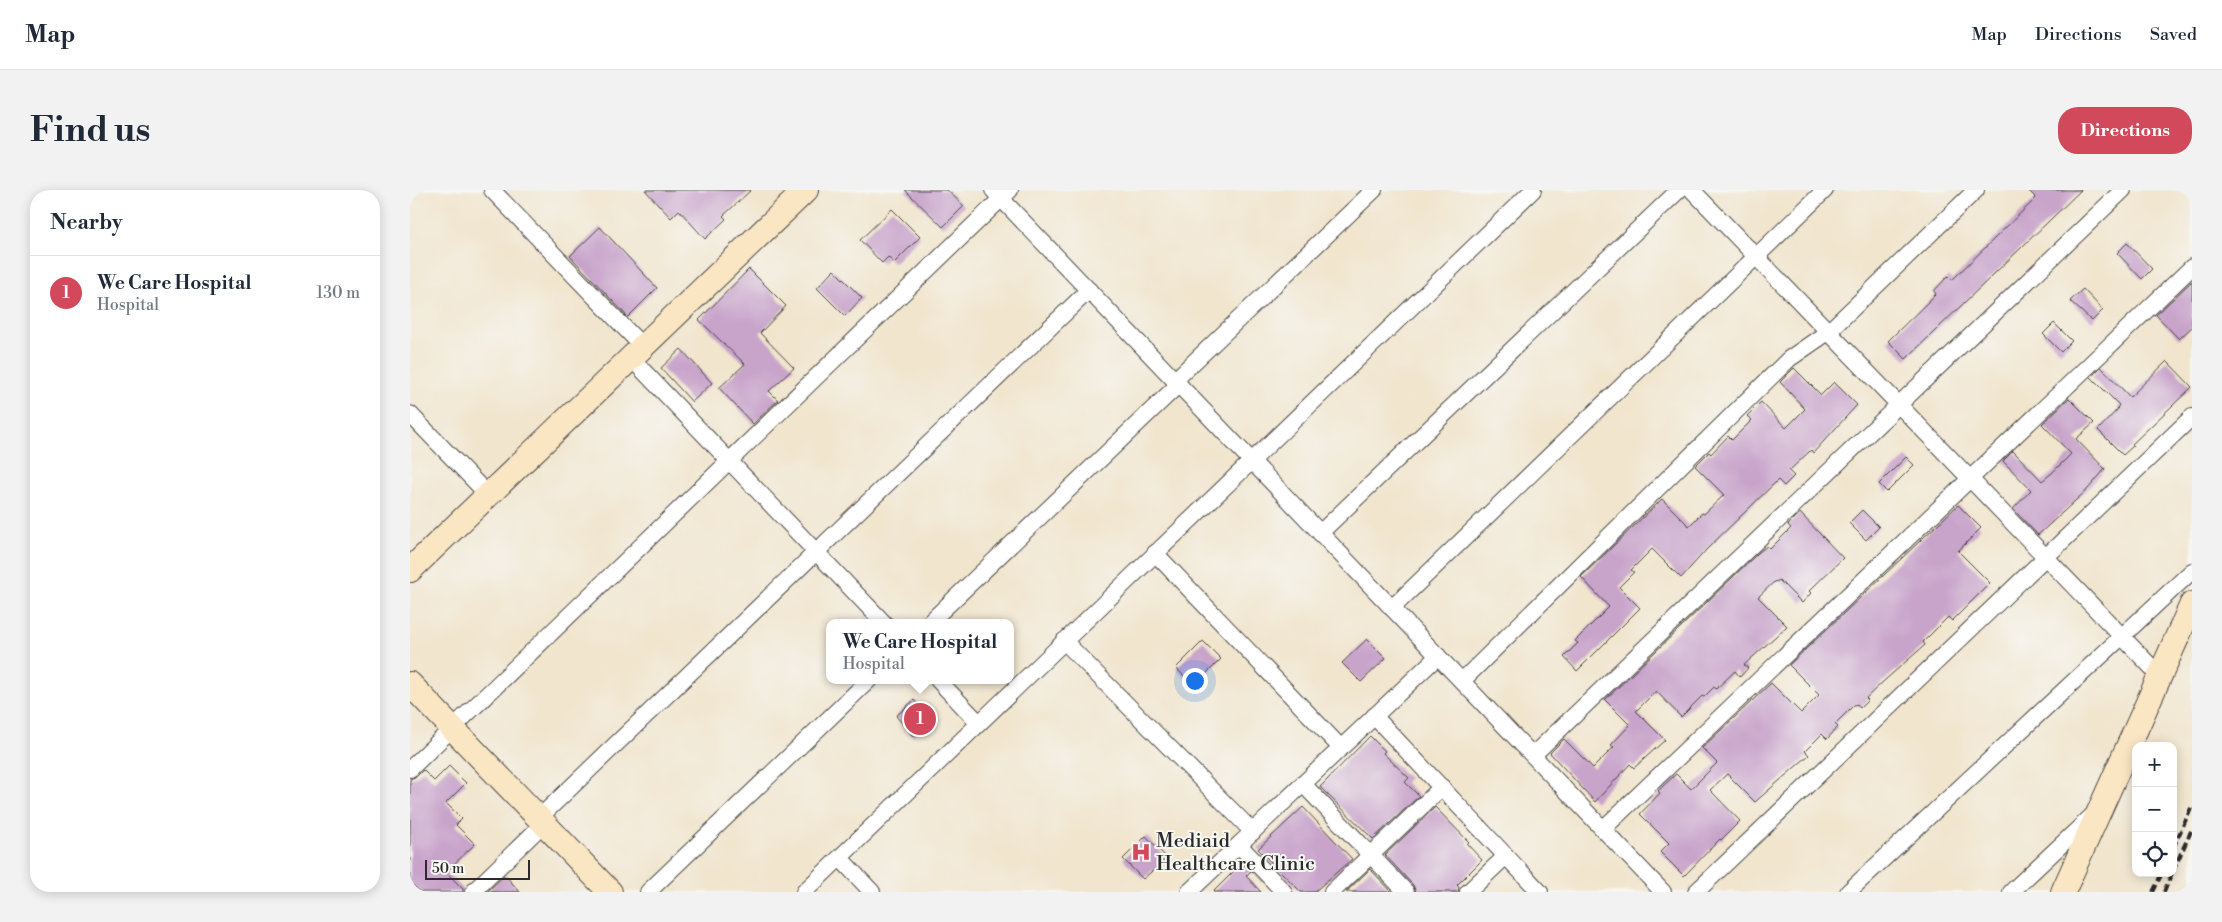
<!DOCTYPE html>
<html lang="en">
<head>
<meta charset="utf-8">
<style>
  :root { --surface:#fff; --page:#f2f2f3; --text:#1f2937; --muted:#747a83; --line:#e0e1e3; --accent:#d1495b }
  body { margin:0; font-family:"Libre Bodoni",serif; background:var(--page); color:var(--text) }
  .controls { position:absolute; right:15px; bottom:15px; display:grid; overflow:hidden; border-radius:10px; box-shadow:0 2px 12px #0003 }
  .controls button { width:45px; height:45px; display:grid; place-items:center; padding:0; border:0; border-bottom:1px solid var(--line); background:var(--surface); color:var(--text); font:25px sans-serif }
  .scale { position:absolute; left:15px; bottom:12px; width:105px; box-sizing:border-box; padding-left:5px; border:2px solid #2b2b2b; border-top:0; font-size:14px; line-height:18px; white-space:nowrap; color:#2b2b2b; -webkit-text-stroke:4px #f6f6f2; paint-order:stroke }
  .you { position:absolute; left:784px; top:490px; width:18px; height:18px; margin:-12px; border:4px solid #fff; border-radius:50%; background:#1a73e8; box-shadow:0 0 0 8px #1a73e833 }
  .badge { display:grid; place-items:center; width:32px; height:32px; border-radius:50%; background:var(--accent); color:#fff; font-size:16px; font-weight:700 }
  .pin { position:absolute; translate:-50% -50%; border:2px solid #fff; box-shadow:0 1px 5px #0006 }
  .popup { position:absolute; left:416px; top:429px; width:188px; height:65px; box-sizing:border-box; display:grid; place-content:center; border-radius:10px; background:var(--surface); filter:drop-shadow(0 1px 4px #0005); font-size:16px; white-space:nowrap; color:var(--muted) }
  .popup b { font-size:19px; color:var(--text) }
  .popup::after { content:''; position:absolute; left:50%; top:100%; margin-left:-10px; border:10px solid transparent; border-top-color:var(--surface) }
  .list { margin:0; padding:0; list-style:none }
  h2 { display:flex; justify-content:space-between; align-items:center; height:65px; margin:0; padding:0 20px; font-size:21px }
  h2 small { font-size:16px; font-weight:400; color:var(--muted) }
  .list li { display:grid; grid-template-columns:32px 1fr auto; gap:15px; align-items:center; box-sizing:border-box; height:75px; padding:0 20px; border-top:1px solid var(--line) }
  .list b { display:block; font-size:19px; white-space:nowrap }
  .list p { margin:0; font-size:16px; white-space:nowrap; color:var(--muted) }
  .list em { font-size:16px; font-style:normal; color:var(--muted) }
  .icon { flex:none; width:28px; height:28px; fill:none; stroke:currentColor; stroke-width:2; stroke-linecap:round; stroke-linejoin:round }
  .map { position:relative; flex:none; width:1782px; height:702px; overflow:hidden; border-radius:20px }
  header { display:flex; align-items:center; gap:30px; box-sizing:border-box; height:70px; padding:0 25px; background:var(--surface); border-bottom:1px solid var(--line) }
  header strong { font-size:24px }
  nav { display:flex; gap:28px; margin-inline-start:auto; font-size:18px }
  .intro { display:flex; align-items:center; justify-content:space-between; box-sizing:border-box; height:120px; padding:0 30px }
  h1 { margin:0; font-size:35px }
  .button { padding:12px 22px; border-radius:20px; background:var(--accent); color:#fff; font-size:18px; font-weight:700 }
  main { display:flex; gap:30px; padding:0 30px }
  aside { flex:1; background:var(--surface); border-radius:20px; box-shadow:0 2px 12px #0003 }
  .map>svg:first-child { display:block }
  .building { fill:#c8a3ca }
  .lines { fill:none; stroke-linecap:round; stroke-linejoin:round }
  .street-casing { stroke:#494743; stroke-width:18 }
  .secondary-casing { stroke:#494743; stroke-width:26 }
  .street { stroke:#fff; stroke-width:16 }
  .secondary { stroke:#fbe6c4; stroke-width:24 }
  .rail { stroke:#2b2b2b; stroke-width:4; stroke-dasharray:8 4; stroke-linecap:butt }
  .labels { text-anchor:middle; stroke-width:4; stroke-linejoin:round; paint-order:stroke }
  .poi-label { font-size:20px; fill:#2b2b2b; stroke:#f6f6f2; text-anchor:start }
</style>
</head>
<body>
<header>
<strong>Map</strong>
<nav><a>Map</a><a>Directions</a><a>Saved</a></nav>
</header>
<div class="intro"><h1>Find us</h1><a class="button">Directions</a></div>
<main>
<aside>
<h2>Nearby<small></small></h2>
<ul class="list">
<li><span class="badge">1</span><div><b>We Care Hospital</b><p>Hospital</p></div><em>130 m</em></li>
</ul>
</aside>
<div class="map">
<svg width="1782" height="702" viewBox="0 0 1782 702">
  <rect width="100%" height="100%" fill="#f6f6f2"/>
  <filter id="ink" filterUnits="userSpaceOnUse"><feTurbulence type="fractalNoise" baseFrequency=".02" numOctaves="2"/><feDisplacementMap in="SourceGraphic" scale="10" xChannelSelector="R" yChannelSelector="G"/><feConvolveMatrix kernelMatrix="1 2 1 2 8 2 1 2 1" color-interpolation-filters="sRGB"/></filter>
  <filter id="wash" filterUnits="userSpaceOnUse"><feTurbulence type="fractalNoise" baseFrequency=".0096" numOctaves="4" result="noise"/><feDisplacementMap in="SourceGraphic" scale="20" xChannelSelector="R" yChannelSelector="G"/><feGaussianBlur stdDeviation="1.12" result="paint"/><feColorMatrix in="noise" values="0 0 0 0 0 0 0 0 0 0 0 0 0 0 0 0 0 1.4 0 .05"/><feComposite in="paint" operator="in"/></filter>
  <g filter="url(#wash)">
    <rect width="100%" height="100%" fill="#f1e5ce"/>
    <g id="blocks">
      <!-- building -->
      <g class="building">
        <polygon points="235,0 341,0 313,26 316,29 295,49 269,20 261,28"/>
        <polygon points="495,0 537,0 554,16 533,37"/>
        <polygon points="1618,0 1671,0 1496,169 1478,151 1526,104 1524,101 1538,86 1542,90 1626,8"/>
        <polygon points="482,19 510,47 484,73 478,67 472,73 450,50"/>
        <polygon points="190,37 247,98 218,127 160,66"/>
        <polygon points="1717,53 1742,79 1732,89 1707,63"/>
        <polygon points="339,79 376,116 350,143 384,178 359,201 368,210 343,234 309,198 335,174 289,130"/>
        <polygon points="424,80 452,108 435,126 407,98"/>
        <polygon points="1782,91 1782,137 1769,149 1746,125"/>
        <polygon points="1673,99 1693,120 1682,131 1660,111"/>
        <polygon points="1644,133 1662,151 1651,162 1633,144"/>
        <polygon points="271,159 302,193 282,212 251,178"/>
        <polygon points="1757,171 1782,197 1722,254 1723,256 1713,265 1688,240 1708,219 1707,218 1709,215 1681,187 1691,177 1720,207"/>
        <polygon points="1384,178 1411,205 1424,192 1447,215 1403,263 1401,260 1379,281 1384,286 1374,296 1368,290 1297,359 1271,388 1242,359 1221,380 1224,382 1209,397 1230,418 1167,481 1154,467 1168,453 1165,451 1199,417 1171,387 1252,309 1279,336 1292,323 1294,324 1314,305 1285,276 1299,262 1301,264 1318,246 1322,250 1342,230 1337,226 1351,212 1376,238 1395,219 1370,192"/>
        <polygon points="1659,208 1684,233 1666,249 1695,279 1678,299 1628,345 1603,319 1621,300 1593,271 1603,261 1632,291 1642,283 1661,264 1632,234"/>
        <polygon points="1496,267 1504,275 1477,302 1469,294"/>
        <polygon points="1548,315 1571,338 1548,361 1580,393 1542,431 1538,427 1513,452 1515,455 1475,490 1456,508 1458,510 1450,518 1447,514 1444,515 1425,534 1428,537 1417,549 1412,544 1395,561 1399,565 1345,612 1317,584 1300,600 1330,631 1311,650 1310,649 1274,686 1250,662 1259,653 1230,624 1250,603 1248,601 1266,584 1281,599 1307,573 1292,558 1361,493 1391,523 1409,505 1379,475"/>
        <polygon points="1452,320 1469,337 1456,350 1439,333"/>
        <polygon points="1390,323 1433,368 1399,401 1401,403 1392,413 1369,390 1366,392 1365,391 1348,407 1377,436 1334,475 1338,478 1330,487 1325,481 1306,499 1304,497 1294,507 1292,506 1271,527 1246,501 1226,521 1255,550 1224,578 1220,574 1185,612 1140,563 1154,549 1183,578 1204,557 1201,555 1220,535 1195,510 1348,363 1357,356 1360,359 1381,338 1378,335"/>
        <polygon points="957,449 976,468 951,492 932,473"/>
        <polygon points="793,451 811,469 784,496 766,478"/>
        <polygon points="504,510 521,530 503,546 486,526"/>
        <polygon points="960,546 975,561 973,563 999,588 995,592 1009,606 963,649 910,597"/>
        <polygon points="39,576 56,593 36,613 52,629 46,635 65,654 36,682 53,699 53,702 10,702 0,692 0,589 7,586 13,580 24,591"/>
        <polygon points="893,617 942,669 904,702 891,702 848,659"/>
        <polygon points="1025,617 1059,652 1057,654 1072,670 1047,695 1049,698 1048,702 1006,702 1003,695 975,665"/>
        <polygon points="736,646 757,668 733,689 713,669"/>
        <polygon points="832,673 841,681 836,686 851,702 803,702"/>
        <polygon points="960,679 982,702 936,702"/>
        <polygon points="95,685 110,702 77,702"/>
      </g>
    </g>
  </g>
  <g filter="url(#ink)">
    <use href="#blocks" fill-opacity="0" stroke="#494743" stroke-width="1"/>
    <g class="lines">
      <defs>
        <g id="street">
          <polyline points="82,0 233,157"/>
          <polyline points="583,0 1253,702"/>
          <polyline points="1282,0 1750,486"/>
          <polyline points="221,168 474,433"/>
          <polyline points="765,190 964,0"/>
          <polyline points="0,224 78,305"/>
          <polyline points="910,343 1269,0"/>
          <polyline points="745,363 931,558"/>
          <polyline points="982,418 1415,0"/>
          <polyline points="519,433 769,194"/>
          <polyline points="654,451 843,642"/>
          <polyline points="528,490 569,533"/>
          <polyline points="1052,491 1379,169 1418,142 1566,0"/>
          <polyline points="964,526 1130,702"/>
          <polyline points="1123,565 1713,0"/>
          <polyline points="0,579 600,0"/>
          <polyline points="893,594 996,702"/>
          <polyline points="129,628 679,100"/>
          <polyline points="1193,639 1782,77"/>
          <polyline points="829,655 874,702"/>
          <polyline points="430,668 462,702"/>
          <polyline points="63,702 134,633"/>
          <polyline points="238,702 459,490"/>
          <polyline points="394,702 1123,0"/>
          <polyline points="779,702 1028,466"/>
          <polyline points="922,702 1032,597"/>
          <polyline points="1058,702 1096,666"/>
          <polyline points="1286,702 1782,227"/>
          <polyline points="1438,702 1782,381"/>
          <polyline points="1601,702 1685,623"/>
        </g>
        <g id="secondary">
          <polyline points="0,380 396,0"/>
          <polyline points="0,494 200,702"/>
          <polyline points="1653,702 1782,414"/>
        </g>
      </defs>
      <!-- street casing -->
      <use href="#street" class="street-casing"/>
      <!-- secondary casing -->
      <use href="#secondary" class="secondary-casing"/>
      <!-- street -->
      <use href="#street" class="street"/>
      <!-- secondary -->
      <use href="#secondary" class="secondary"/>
      <!-- rail -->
      <g class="rail">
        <polyline points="1763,658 1782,616"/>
        <polyline points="1763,681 1782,639"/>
        <polyline points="1743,702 1752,683"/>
        <polyline points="1754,702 1762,683"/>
      </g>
    </g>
  </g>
  <!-- icons -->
  <defs>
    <symbol id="hospital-bare" viewBox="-9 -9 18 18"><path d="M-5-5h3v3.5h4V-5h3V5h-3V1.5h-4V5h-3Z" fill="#d1495b" stroke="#f6f6f2" stroke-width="2.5" paint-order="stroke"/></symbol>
  </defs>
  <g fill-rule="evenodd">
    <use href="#hospital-bare" x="717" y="648" width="28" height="28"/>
  </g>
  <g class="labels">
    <!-- poi labels -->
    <g class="poi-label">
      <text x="746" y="657">Mediaid<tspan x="746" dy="23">Healthcare Clinic</tspan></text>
    </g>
  </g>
</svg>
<div class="controls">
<button>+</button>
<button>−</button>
<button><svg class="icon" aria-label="locate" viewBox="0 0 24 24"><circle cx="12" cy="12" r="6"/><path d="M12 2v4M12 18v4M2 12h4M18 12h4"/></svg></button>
</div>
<div class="scale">50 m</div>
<div class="you"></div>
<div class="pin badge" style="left:510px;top:529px">1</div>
<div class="popup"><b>We Care Hospital</b>Hospital</div>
</div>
</main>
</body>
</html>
